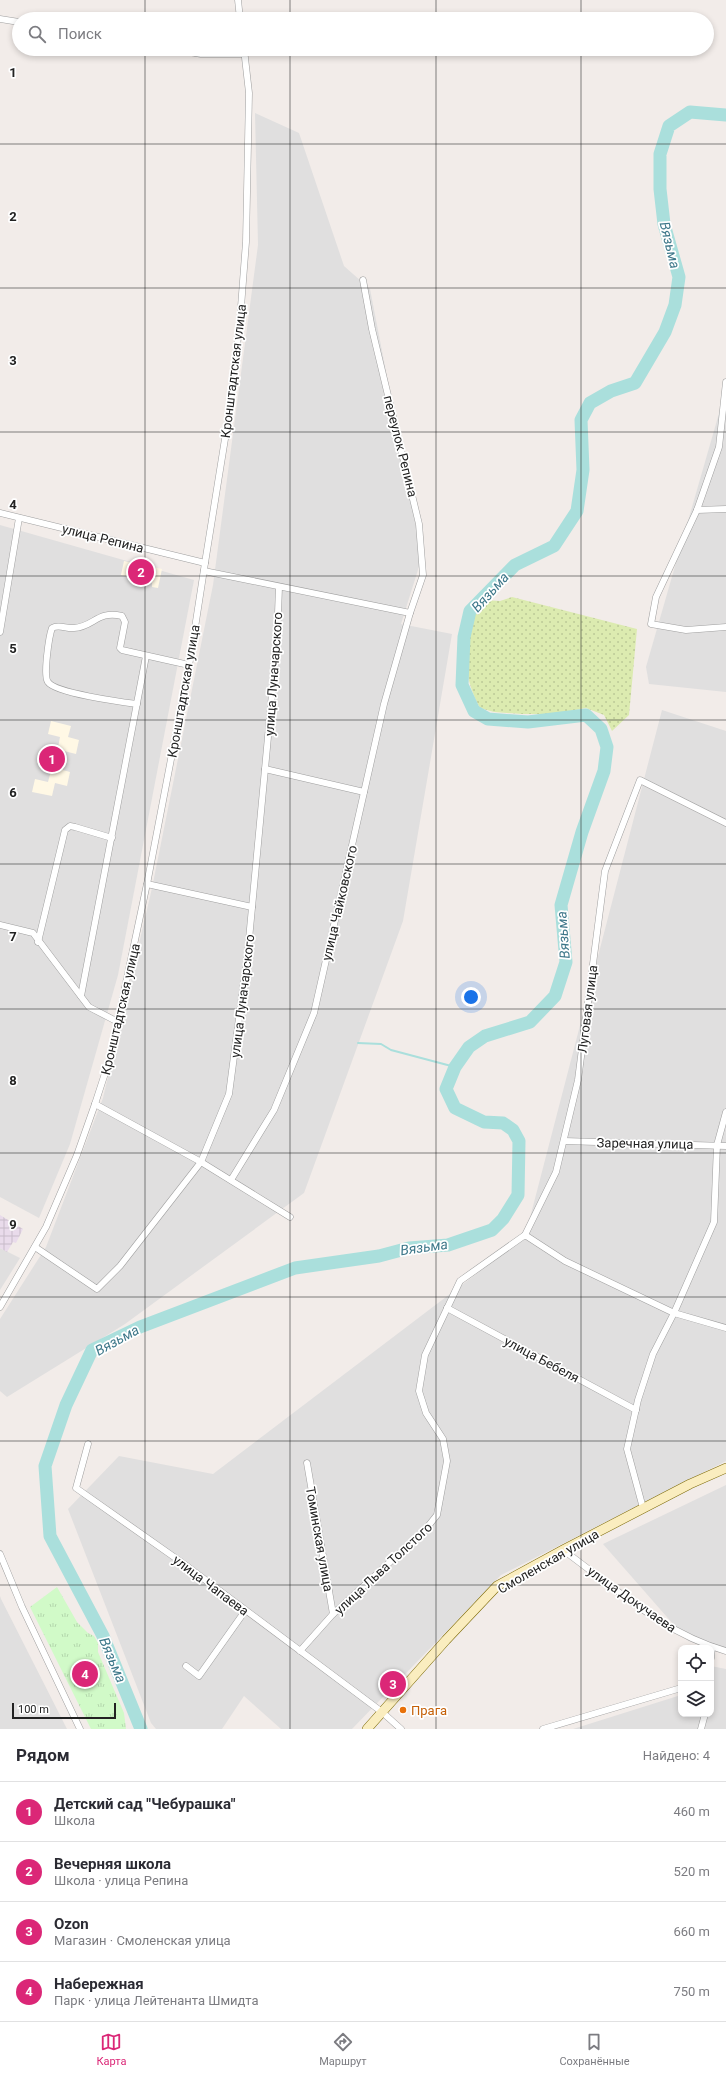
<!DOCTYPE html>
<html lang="ru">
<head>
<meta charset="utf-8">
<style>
  :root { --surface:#fff; --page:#f7f7f7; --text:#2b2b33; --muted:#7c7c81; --line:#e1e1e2; --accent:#db2777 }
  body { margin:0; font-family:Roboto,sans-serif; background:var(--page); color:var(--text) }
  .controls { position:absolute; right:12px; bottom:12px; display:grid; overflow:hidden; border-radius:8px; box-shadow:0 2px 6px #0003 }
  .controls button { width:36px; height:36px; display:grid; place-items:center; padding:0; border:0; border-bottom:1px solid var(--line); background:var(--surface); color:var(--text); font:20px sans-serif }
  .scale { position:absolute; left:12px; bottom:10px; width:104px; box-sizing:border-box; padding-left:4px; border:2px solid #222; border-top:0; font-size:11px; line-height:14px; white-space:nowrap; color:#222; -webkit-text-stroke:3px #fff; paint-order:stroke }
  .you { position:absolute; left:471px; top:997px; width:14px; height:14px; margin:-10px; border:3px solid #fff; border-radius:50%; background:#1a73e8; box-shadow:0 0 0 6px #1a73e833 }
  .badge { display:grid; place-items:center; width:26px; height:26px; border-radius:50%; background:var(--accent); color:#fff; font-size:13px; font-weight:700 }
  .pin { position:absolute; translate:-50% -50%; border:2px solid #fff; box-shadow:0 1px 4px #0006 }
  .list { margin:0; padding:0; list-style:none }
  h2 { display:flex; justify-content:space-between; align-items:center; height:52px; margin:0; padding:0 16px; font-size:17px }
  h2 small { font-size:13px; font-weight:400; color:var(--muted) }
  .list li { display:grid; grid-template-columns:26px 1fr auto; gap:12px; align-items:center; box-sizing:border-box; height:60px; padding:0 16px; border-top:1px solid var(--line) }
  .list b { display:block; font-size:15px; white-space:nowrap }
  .list p { margin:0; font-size:13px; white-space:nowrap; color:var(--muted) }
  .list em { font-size:13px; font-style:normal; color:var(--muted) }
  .icon { flex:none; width:22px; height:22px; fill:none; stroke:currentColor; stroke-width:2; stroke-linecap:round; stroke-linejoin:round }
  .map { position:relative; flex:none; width:726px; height:1729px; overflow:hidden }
  .search { position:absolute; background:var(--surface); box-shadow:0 2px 6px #0003; left:12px; right:12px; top:12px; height:44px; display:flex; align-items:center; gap:10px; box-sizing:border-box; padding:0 14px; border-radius:22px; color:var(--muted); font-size:15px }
  .sheet { height:292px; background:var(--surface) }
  nav { display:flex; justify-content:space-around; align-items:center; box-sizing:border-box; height:56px; border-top:1px solid var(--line); background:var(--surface); font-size:11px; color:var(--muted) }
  nav a { display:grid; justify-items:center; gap:2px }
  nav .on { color:var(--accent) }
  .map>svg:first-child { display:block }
  .residential { fill:#e0dfdf }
  .industrial { fill:url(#industrial-grid) }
  .education { fill:#fff8e5 }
  .grass { fill:url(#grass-dots) }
  .park { fill:url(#park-tufts) }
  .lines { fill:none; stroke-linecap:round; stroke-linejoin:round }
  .stream { stroke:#aadfdc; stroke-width:2 }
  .river { stroke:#aadfdc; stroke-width:13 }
  .minor-casing { stroke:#9f9f9f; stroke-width:7 }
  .secondary-casing { stroke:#7c6906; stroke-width:10 }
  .minor { stroke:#fff; stroke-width:6 }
  .secondary { stroke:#faedbf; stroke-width:9 }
  .grid { fill:none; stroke:#222; stroke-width:1; stroke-opacity:0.55 }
  .food-dot { fill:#e8710a; stroke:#fff; stroke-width:1.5 }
  .labels { text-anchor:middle; stroke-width:3.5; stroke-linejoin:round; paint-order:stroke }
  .street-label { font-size:13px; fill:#222; stroke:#fff }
  .food-label { font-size:13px; fill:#c56008; stroke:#fff; text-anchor:start }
  .water-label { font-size:14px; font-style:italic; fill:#3e788a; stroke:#fff }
  .grid-label { font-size:13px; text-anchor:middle; font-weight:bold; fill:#222; stroke:#fff; stroke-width:3.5; stroke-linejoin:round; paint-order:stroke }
</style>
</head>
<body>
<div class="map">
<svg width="726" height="1729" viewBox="0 0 726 1729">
  <defs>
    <pattern id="industrial-grid" width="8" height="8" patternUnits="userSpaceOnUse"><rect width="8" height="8" fill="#e9dbeb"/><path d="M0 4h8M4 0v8" fill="none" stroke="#c8bcc9"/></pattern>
    <pattern id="grass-dots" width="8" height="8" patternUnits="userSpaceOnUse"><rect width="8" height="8" fill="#dcebb0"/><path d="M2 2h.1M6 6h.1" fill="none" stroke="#bcc997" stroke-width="1.8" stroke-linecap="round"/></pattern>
    <pattern id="park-tufts" width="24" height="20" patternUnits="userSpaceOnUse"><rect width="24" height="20" fill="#d1fac8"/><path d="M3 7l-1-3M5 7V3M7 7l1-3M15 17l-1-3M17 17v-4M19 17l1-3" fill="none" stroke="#b3d6ac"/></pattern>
  </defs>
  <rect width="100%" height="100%" fill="#f2ece9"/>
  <!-- residential -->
  <g class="residential">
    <polygon points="255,113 299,133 344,266 370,289 422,557 401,624 452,634 403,921 304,1193 125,1324 7,1397 0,1391 0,1319 46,1247 103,1098 152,888 213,585 258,245"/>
    <polygon points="726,389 726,692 649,684 646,667"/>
    <polygon points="0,525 194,580 118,975 70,1144 39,1218 0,1197"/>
    <polygon points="662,710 726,731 726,1461 501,1575 352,1729 281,1729 244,1696 222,1729 156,1729 151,1723 68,1509 119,1456 213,1474 525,1237"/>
    <polygon points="0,1248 20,1258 0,1290"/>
    <polygon points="726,1485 726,1650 688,1641 603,1544"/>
    <polygon points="0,1596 1,1599 67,1729 0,1729"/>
    <polygon points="711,1666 726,1669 726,1729 573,1729 681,1695 681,1714 711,1714"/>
  </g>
  <!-- industrial -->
  <polygon class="industrial" points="0,1215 23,1229 16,1243 13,1242 7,1252 0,1248"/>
  <!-- education -->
  <g class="education">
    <polygon points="124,561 162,569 158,588 152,587 152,582 121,575"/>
    <polygon points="51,721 71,726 68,737 79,740 76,754 64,751 59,769 70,772 67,786 55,783 52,796 32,792 35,779 48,782 52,767 40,763 43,750 57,753 60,737 48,734"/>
  </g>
  <!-- grass -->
  <path class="grass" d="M 512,597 L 637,629 L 629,715 L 612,731 L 604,715 L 586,708 L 555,714 L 522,714 L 494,712 L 480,708 C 462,677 458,628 485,600 L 500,601 Z"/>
  <!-- park -->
  <polygon class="park" points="57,1587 77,1622 88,1633 94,1636 98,1643 98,1652 124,1713 126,1729 91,1729 30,1607"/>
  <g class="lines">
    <!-- stream -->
    <polyline class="stream" points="358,1043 381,1044 391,1050 455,1067"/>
    <!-- river -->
    <polyline class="river" points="141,1729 103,1636 50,1536 45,1466 66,1405 92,1350 140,1327 295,1268 379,1256 409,1248 448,1245 492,1230 503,1219 518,1195 519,1141 513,1130 503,1123 484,1122 455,1108 446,1089 455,1067 469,1047 485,1036 530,1022 555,996 566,962 561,905 582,832 604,771 607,747 601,729 586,715 528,722 488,719 474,711 462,685 464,637 470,611 515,565 554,546 577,511 583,470 581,420 590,403 611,391 635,383 665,332 675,305 679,277 664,224 660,189 660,154 669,126 690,112 726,115"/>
    <defs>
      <g id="minor">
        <polyline points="238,0 240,19"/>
        <polyline points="0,19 19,22"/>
        <polyline points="172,49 201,54 244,54"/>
        <polyline points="726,382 719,447 697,510 656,597 651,624 686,630 726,627"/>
        <polyline points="697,510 726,509"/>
        <polyline points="0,513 205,563"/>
        <polyline points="204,571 410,613"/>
        <polyline points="0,632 19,518"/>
        <path d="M 137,704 C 121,702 55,693 48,682 C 43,676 49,636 52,628 C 59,624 66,629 74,628 C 94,627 97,610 122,616 L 125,622 L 120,648 L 122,650 L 189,665"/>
        <polyline points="265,769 364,792"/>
        <polyline points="147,884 252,907"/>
        <polyline points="0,925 33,933 89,1007 118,1022"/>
        <polyline points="38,942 65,830 70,826 75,827 112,838"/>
        <polyline points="81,996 146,656"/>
        <polyline points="95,1104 201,1162 290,1217"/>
        <polyline points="564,1141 726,1146"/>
        <polyline points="231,1180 274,1110 314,1013 384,704 410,613 423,575 419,524 372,329 363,280"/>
        <polyline points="525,1235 556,1172 578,1080 605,871 640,780 726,823"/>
        <polyline points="35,1247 97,1289 120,1266 201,1162 229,1094 248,950 265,769 277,640 279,587"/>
        <polyline points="0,1307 46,1227 77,1155 95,1104 110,1058 148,879 190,660 205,563 229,414 240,320 246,242 249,93 244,49"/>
        <polyline points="447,1308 636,1410"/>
        <polyline points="88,1444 76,1488 184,1564 382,1712 401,1729"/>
        <polyline points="307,1463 333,1614"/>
        <polyline points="643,1508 627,1449 638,1400 653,1354 674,1313 714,1222 717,1145 726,1112"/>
        <path d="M 563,1550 C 614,1587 664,1634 726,1651"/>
        <polyline points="0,1554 22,1607 80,1729"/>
        <polyline points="300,1651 333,1614 425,1530 437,1515 447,1461 443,1439 426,1413 419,1391 425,1355 460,1281 525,1235 565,1261 674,1313 726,1328"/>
        <polyline points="711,1658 712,1647"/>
        <polyline points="186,1666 199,1676 245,1611"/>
        <polyline points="543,1729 681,1688"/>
        <polyline points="701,1729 705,1714"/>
      </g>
      <polyline id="secondary" points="367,1729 446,1640 497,1586 563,1550 690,1484 726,1468"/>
    </defs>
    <!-- minor casing -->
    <use href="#minor" class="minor-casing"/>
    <!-- secondary casing -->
    <use href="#secondary" class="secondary-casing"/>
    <!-- minor -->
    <use href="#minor" class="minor"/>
    <!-- secondary -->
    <use href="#secondary" class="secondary"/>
  </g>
  <!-- grid -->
  <path class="grid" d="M 145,0 L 145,19M 290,0 L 290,19M 436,0 L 436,19M 581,0 L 581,19M 145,49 L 145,1729M 290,49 L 290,1729M 436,49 L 436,1729M 581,49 L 581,1729M 0,144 L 726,144M 0,288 L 726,288M 0,432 L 726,432M 0,576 L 726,576M 0,720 L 726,720M 0,864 L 726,864M 0,1009 L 726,1009M 0,1153 L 726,1153M 0,1297 L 726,1297M 0,1441 L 726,1441M 0,1585 L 726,1585"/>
  <!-- markers -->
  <circle class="food-dot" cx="403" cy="1710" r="4"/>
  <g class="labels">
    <!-- street labels -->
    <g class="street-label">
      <text transform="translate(233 371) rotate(-83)" y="5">Кронштадтская улица</text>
      <text transform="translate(401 446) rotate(76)" y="5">переулок Репина</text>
      <text transform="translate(103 538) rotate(14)" y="5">улица Репина</text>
      <text transform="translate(273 674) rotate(-86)" y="5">улица Луначарского</text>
      <text transform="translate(183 691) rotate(-80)" y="5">Кронштадтская улица</text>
      <text transform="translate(339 903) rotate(-77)" y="5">улица Чайковского</text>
      <text transform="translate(242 996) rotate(-83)" y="5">улица Луначарского</text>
      <text transform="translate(120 1009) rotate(-77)" y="5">Кронштадтская улица</text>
      <text transform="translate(587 1009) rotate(-83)" y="5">Луговая улица</text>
      <text transform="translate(645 1143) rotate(1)" y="5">Заречная улица</text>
      <text transform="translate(542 1359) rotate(28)" y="5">улица Бебеля</text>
      <text transform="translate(320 1539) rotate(80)" y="5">Томинская улица</text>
      <text transform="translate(548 1561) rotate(-30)" y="5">Смоленская улица</text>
      <text transform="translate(383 1568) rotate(-43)" y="5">улица Льва Толстого</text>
      <text transform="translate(211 1585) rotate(37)" y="5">улица Чапаева</text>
      <text transform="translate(632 1599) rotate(35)" y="5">улица Докучаева</text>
    </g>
    <!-- food labels -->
    <g class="food-label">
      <text x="411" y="1715">Прага</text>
    </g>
    <!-- water labels -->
    <g class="water-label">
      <text transform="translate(670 245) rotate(76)" y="5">Вязьма</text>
      <text transform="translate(490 592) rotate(-48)" y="5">Вязьма</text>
      <text transform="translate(563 935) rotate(-94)" y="5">Вязьма</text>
      <text transform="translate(424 1247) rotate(-8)" y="5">Вязьма</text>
      <text transform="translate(117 1340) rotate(-29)" y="5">Вязьма</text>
      <text transform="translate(113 1660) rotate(67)" y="5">Вязьма</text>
    </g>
  </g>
  <g class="grid-label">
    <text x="13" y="77">1</text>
    <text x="13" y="221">2</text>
    <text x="13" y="365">3</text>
    <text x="13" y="509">4</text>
    <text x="13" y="653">5</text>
    <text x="13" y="797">6</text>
    <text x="13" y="941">7</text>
    <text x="13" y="1085">8</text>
    <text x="13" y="1229">9</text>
  </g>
</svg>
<div class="controls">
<button><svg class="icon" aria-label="locate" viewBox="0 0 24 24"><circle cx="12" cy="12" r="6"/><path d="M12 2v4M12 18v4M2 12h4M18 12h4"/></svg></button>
<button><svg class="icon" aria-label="layers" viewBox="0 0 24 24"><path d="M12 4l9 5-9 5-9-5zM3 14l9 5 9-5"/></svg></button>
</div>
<div class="scale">100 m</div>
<div class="you"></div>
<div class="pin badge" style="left:52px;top:759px">1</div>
<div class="pin badge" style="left:141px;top:572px">2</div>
<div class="pin badge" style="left:393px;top:1684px">3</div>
<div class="pin badge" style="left:85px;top:1674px">4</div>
<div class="search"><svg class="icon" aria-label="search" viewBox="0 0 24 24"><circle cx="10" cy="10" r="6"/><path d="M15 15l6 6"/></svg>Поиск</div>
</div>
<section class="sheet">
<h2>Рядом<small>Найдено: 4</small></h2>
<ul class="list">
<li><span class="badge">1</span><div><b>Детский сад &quot;Чебурашка&quot;</b><p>Школа</p></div><em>460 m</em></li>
<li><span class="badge">2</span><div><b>Вечерняя школа</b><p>Школа · улица Репина</p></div><em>520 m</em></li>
<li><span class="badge">3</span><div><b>Ozon</b><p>Магазин · Смоленская улица</p></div><em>660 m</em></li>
<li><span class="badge">4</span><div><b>Набережная</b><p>Парк · улица Лейтенанта Шмидта</p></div><em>750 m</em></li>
</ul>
</section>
<nav>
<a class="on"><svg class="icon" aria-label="map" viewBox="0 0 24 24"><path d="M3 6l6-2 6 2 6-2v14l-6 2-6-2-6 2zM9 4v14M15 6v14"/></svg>Карта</a>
<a><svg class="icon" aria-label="directions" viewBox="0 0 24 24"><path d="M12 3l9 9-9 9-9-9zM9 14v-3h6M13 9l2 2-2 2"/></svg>Маршрут</a>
<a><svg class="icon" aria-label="saved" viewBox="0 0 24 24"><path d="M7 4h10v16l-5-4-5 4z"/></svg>Сохранённые</a>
</nav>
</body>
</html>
